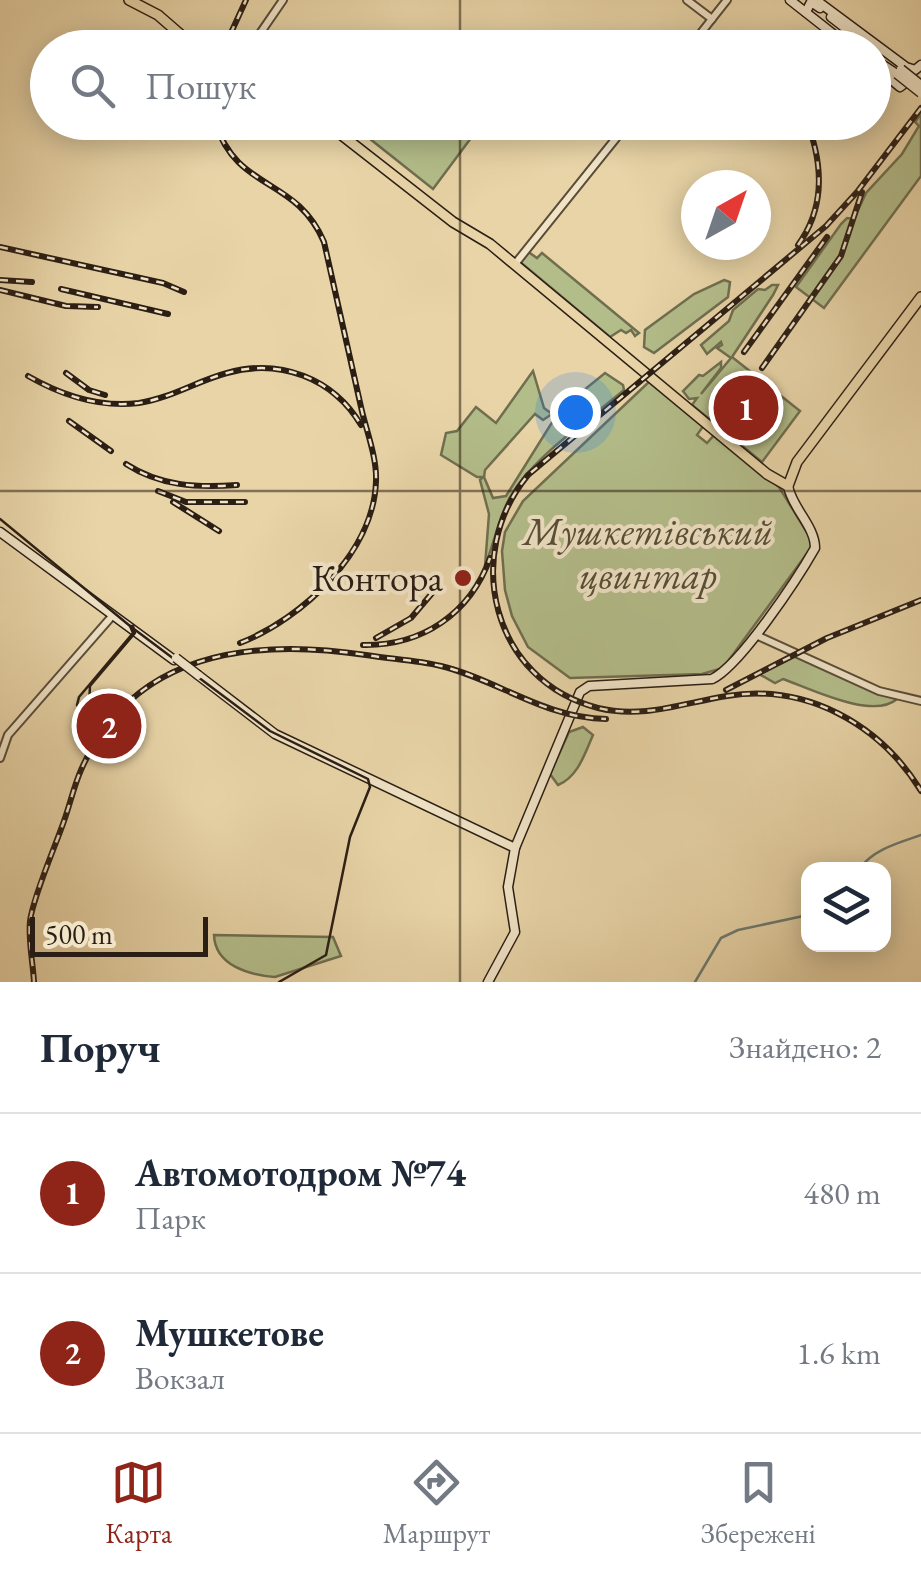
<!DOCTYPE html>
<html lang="uk">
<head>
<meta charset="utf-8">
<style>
  :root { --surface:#fff; --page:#f6f6f7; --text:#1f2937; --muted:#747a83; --line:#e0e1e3; --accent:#8f2418 }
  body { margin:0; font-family:"EB Garamond",serif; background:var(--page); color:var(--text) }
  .controls { position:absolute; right:30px; bottom:30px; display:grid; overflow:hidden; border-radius:20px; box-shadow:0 5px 25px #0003 }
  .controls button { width:90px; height:90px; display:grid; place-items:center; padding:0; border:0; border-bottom:2px solid var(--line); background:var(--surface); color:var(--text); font:50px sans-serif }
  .compass { position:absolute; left:681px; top:170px; width:90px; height:90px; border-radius:50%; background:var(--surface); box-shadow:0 5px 25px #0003; rotate:40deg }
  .scale { position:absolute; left:30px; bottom:25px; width:178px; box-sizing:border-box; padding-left:10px; border:5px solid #2b1e14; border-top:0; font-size:28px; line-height:35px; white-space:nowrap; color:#2b1e14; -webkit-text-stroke:8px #f0e3c6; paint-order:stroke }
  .you { position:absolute; left:575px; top:412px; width:35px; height:35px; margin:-25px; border:8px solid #fff; border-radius:50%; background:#1a73e8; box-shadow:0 0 0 15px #1a73e833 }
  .badge { display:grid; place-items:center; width:65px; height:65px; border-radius:50%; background:var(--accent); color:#fff; font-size:32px; font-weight:700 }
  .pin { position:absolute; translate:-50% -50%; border:5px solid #fff; box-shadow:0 2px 10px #0006 }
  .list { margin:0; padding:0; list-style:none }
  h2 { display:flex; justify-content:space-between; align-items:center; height:130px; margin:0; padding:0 40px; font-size:42px }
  h2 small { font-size:32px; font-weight:400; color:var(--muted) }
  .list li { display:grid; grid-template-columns:65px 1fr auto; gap:30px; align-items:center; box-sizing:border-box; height:160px; padding:0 40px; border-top:2px solid var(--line) }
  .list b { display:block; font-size:38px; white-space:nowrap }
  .list p { margin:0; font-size:32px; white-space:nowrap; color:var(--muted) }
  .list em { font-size:32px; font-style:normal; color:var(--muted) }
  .icon { flex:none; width:55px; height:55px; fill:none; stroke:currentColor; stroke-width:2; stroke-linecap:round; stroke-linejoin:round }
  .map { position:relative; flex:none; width:921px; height:982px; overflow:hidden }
  .search { position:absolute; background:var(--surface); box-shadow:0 5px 25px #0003; left:30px; right:30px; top:30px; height:110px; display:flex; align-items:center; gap:25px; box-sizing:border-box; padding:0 35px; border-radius:55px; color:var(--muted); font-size:38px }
  .sheet { height:450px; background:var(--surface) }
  nav { display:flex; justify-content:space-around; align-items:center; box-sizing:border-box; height:140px; border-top:2px solid var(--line); background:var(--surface); font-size:28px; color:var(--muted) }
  nav a { display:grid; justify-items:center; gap:5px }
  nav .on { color:var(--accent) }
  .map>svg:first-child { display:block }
  .green { fill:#b3bd8a; stroke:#6f6e4f; stroke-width:2.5 }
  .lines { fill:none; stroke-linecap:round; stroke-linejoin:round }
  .stream { stroke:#6c7a70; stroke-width:2.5 }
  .tertiary-casing { stroke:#5a4c39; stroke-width:10 }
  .secondary-casing { stroke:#2b1e14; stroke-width:11 }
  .primary-casing { stroke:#2b1e14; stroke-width:12 }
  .tertiary { stroke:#f0e3c6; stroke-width:6 }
  .secondary { stroke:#f0e3c6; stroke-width:8 }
  .primary { stroke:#e8d4a7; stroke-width:9 }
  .tram { stroke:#2b1e14; stroke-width:2.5 }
  .rail-casing { stroke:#2b1e14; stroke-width:6 }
  .rail { stroke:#f0e3c6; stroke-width:2.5; stroke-dasharray:8; stroke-linecap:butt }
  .secondary-bridge-casing { stroke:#2b1e14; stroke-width:11; stroke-linecap:butt }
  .secondary-bridge { stroke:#f0e3c6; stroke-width:8 }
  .grid { fill:none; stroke:#2b1e14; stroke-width:2.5; stroke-opacity:0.55 }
  .poi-dot { fill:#8f2418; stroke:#f0e3c6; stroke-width:4 }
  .labels { text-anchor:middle; stroke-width:8; stroke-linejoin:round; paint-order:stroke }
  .park-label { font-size:38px; font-style:italic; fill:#544e37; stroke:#f0e3c6 }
  .poi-label { font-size:38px; fill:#2b1e14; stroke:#f0e3c6; text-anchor:end }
</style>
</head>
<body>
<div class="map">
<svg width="921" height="982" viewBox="0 0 921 982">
  <rect width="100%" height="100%" fill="#e8d4a7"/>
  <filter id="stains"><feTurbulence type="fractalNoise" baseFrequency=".002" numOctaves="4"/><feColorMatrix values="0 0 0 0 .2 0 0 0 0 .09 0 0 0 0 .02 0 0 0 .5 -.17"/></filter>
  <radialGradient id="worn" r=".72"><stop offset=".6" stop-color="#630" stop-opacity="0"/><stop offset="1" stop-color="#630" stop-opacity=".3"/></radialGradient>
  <!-- green -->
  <g class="green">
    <polygon points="921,114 921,176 824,308 796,287 841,224 847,218 854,219 866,193 902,154 919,126 915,122"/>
    <polygon points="359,122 451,123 471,138 433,189 355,127"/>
    <polygon points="527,251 537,258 542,253 639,333 635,336 631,330 626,333 621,330 610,337 519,261"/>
    <polygon points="724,280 730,282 728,297 654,353 644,347 645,330 694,294"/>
    <polygon points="772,285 778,285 773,295 732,357 800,411 762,462 692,405 697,398 689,399 683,391 699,375 703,376 721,362 721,368 701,394 731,358 717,348 722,345 721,342 707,354 701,345 729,321 733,310 758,289 765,290"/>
    <path d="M 533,371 L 544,408 L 552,414 L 543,420 L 535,414 L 485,470 L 484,477 L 493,498 L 506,496 L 551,424 L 557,417 L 574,414 L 578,395 L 605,373 L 623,385 L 624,390 C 589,420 531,458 509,499 C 498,520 494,544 485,566 L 489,514 L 480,480 L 483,477 L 477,477 L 441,455 L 446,433 L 457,431 L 476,407 L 496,423 Z"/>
    <polygon points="651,380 704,425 697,435 707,443 715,434 779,487 811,539 811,548 723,668 702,674 570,678 528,647 512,616 505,590 502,551 505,532 523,501"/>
    <path d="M 796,656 L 897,699 C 873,720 811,689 783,679 L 775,683 L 759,674 Z"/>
    <path d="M 583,727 L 593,735 C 585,753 578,777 558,785 L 550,774 L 569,732 Z"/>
    <path d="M 214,935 L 333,937 L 341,956 L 275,977 C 250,975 215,966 214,935 Z"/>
  </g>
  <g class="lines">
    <!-- stream -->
    <g class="stream">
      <path d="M 859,869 C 874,849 898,843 921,835"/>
      <polyline points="695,982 721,938 738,930 808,915"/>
    </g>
    <defs>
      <g id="tertiary">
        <polyline points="687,0 712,19"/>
        <polyline points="250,48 283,0"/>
        <polyline points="689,48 727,0"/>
        <polyline points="515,264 629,122"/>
        <polyline points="756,635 879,691 921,701"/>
        <polyline points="0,758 8,735 113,615"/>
      </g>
      <g id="secondary">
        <polyline points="790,0 851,48"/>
        <polyline points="816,0 906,67 915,70 921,65"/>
        <polyline points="806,12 811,2 820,8"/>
        <polyline points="831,17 871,48"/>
        <polyline points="874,59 897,74"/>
        <polyline points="874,65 900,87 909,80"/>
        <polyline points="0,532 174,660"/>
        <polyline points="198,675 275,734 515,848"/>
        <path d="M 488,982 L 515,932 L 508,887 L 515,848 L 580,692 L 589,686 L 712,679 C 740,666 798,578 815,548 C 815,526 792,508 788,486"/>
      </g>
      <g id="primary">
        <polyline points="129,0 158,15 196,48"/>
        <polyline points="325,122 453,222 490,244 767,474 788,486 797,462 921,297"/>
      </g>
    </defs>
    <!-- tertiary casing -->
    <use href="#tertiary" class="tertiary-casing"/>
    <!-- secondary casing -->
    <use href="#secondary" class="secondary-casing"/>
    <!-- primary casing -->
    <use href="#primary" class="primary-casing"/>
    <!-- tertiary -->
    <use href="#tertiary" class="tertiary"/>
    <!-- secondary -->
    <use href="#secondary" class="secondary"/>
    <!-- primary -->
    <use href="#primary" class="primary"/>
    <!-- tram -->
    <g class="tram">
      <polyline points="0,519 130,626 270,731 368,779 370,787 350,837 326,955 279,982"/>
      <polygon points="130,626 133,626 135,633 90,686 89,705 80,708 77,705 79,697 133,633"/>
    </g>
    <defs>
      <g id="rail">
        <polyline points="224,48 246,0"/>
        <path d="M 921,108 L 857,192 L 826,226 L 528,475 C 462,555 492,681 598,708 C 643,719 683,703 727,696 C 806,683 880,724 921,791"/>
        <path d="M 215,122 C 237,192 296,176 324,242 C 336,297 349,352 361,407 C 366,430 377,457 376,481 C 374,552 302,619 240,643"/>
        <path d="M 798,245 C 825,208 823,164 807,122"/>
        <polyline points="0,247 163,283 184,292"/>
        <polyline points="0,280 32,282"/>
        <polyline points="61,289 168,314"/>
        <polyline points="0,290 66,306 98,307"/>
        <polyline points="744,352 827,237"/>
        <polyline points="762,368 841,256 862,192"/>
        <polyline points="66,373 89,390 105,395"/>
        <path d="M 28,376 C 63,396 99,408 139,403 C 171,398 197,381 227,373 C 280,358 333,378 361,425"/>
        <polyline points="69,421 111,451"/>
        <path d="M 126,464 C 160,486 197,488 237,485"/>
        <polyline points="158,491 186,502 245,502"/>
        <polyline points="173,502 219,531"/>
        <polyline points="376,638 411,618 439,585"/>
        <path d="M 363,645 C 422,646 470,614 490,558"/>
        <polyline points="726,690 827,638 921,600"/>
        <path d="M 34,982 C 33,963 28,940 30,921 C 33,897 55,847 64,821 C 70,804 74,786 81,770 C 133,651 252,638 366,655 C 390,659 416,660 441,666 C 498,680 544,718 606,719"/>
      </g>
    </defs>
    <!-- rail casing -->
    <use href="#rail" class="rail-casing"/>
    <!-- rail -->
    <use href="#rail" class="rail"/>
    <defs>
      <g id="secondary-bridge">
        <polyline points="901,69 921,85"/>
        <polyline points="897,74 921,93"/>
        <polyline points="176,658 198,675"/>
      </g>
    </defs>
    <!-- secondary-bridge casing -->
    <use href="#secondary-bridge" class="secondary-bridge-casing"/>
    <!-- secondary-bridge -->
    <use href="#secondary-bridge" class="secondary-bridge"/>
  </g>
  <!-- grid -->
  <path class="grid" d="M 460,0 L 460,48M 460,122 L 460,982M 0,491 L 921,491"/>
  <!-- markers -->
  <circle class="poi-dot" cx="463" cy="578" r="10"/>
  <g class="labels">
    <!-- park labels -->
    <g class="park-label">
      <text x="648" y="544">Мушкетівський<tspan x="648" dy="44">цвинтар</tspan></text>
    </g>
    <!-- poi labels -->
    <g class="poi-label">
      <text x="443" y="591">Контора</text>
    </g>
  </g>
  <rect width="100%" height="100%" filter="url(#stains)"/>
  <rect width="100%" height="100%" fill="url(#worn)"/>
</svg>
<div class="controls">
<button><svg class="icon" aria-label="layers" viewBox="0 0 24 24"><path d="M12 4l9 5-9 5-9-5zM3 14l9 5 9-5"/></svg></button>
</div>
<svg class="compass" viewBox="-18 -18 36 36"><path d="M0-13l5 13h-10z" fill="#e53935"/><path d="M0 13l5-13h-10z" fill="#747a83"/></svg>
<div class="scale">500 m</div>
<div class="you"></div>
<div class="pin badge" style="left:746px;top:408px">1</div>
<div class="pin badge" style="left:109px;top:726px">2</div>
<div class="search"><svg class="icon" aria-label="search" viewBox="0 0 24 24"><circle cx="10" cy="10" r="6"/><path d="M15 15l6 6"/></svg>Пошук</div>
</div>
<section class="sheet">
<h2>Поруч<small>Знайдено: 2</small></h2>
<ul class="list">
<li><span class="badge">1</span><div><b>Автомотодром №74</b><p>Парк</p></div><em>480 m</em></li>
<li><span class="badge">2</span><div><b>Мушкетове</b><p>Вокзал</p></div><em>1.6 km</em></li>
</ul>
</section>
<nav>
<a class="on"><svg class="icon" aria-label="map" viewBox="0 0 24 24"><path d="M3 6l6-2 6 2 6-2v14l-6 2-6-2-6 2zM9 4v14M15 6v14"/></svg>Карта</a>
<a><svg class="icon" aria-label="directions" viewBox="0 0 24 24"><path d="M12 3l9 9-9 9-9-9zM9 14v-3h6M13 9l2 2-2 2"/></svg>Маршрут</a>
<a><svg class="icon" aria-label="saved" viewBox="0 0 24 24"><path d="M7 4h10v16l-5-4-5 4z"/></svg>Збережені</a>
</nav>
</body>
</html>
